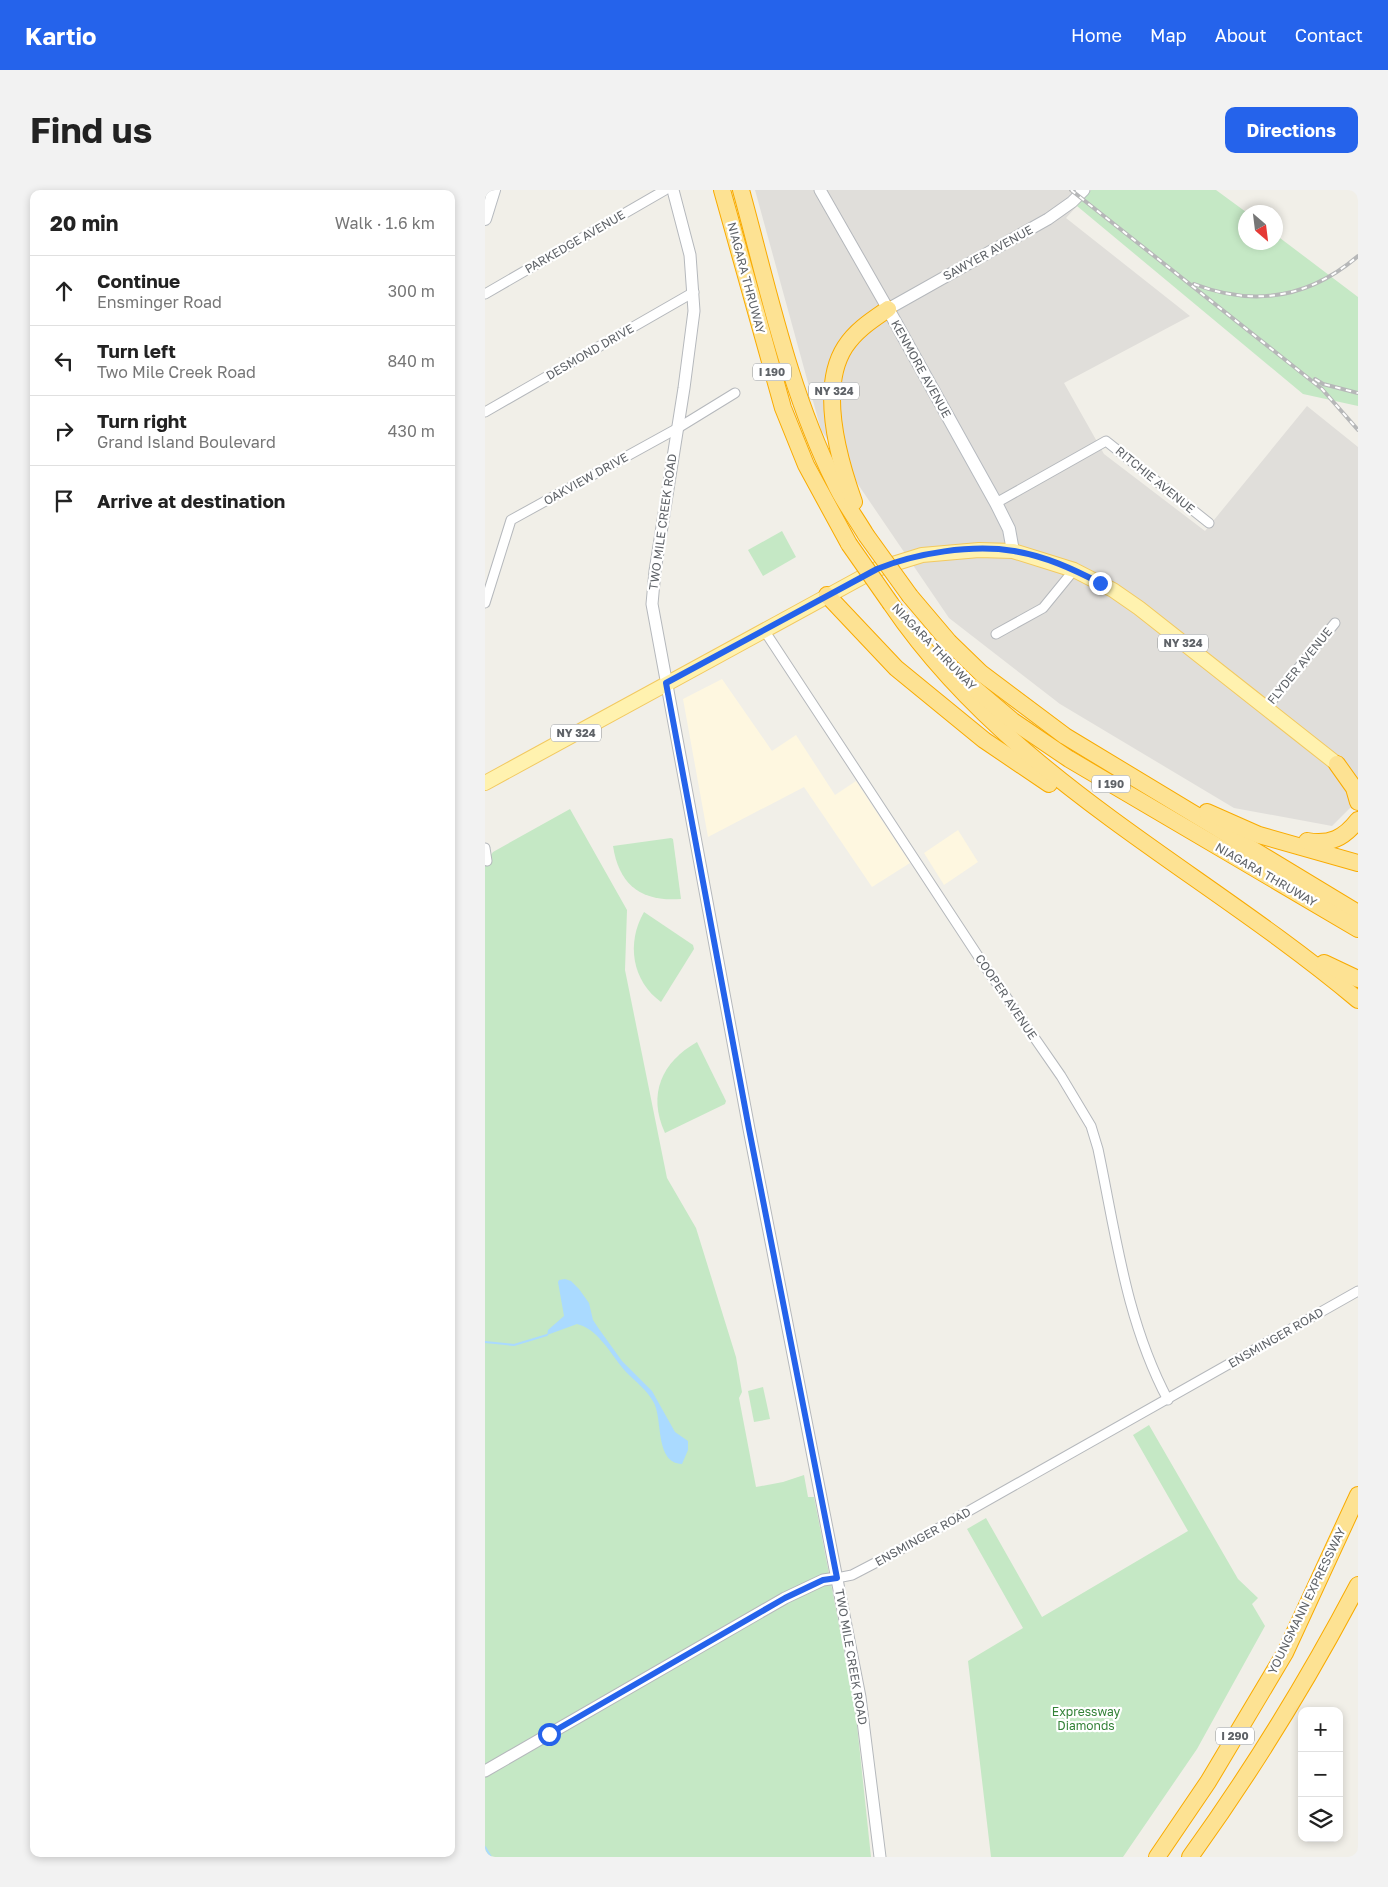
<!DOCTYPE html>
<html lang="en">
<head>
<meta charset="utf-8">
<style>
  :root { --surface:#fff; --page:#f2f2f2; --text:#222; --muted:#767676; --line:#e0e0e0; --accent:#2563eb }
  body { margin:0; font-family:"Golos Text",sans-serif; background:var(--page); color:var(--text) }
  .controls { position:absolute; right:15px; bottom:15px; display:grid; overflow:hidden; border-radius:10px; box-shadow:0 2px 8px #0003 }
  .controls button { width:45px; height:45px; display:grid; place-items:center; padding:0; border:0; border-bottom:1px solid var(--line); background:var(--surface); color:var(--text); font:25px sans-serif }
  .compass { position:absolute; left:753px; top:15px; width:45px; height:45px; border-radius:50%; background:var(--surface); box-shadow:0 2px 8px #0003; rotate:152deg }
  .stop { position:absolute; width:15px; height:15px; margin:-11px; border:4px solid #2563eb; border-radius:50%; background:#fff }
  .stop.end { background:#2563eb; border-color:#fff; box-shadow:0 1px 5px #0008 }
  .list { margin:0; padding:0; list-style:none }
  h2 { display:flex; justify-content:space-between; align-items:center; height:65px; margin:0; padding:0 20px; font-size:21px }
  h2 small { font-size:16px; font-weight:400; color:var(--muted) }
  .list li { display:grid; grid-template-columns:32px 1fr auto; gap:15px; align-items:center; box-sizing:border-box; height:70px; padding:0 20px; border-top:1px solid var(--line) }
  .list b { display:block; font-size:19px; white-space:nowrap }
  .list p { margin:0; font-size:16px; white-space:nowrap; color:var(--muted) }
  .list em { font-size:16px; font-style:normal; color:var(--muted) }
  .icon { flex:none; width:28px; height:28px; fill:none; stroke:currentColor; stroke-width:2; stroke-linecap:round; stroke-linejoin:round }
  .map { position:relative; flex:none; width:873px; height:1667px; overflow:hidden; border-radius:10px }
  header { display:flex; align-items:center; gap:30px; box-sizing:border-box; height:70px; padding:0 25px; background:var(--accent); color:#fff }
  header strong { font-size:24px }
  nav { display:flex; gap:28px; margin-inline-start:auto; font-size:18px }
  .intro { display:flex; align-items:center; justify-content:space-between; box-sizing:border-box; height:120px; padding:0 30px }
  h1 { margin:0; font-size:35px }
  .button { padding:12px 22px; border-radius:10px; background:var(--accent); color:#fff; font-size:18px; font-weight:700 }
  main { display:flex; gap:30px; padding:0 30px }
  aside { flex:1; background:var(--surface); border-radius:10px; box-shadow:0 2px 8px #0003 }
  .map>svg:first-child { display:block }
  .commercial { fill:#fef7e0 }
  .industrial { fill:#e0deda }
  .green { fill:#c5e8c5 }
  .water { fill:#aadaff }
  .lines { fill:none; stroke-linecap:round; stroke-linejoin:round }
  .stream { stroke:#aadaff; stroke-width:2 }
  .minor-casing { stroke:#b5b8bc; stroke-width:11 }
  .tertiary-casing { stroke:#b5b8bc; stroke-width:13 }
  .secondary-casing { stroke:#b6babf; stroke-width:14 }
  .primary-casing { stroke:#f2c960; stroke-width:16 }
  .motorway-casing { stroke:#f9ab00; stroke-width:18 }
  .minor { stroke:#fff; stroke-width:9 }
  .tertiary { stroke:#fff; stroke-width:11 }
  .secondary { stroke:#fff; stroke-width:12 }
  .primary { stroke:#fff2af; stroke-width:14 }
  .motorway { stroke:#fde293; stroke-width:16 }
  .rail-casing { stroke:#b6b7b8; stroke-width:4 }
  .rail { stroke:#fff; stroke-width:2; stroke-dasharray:5.5; stroke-linecap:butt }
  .motorway-bridge-casing { stroke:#f9ab00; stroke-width:18; stroke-linecap:butt }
  .motorway-bridge { stroke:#fde293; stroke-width:16 }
  .route { stroke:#2563eb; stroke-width:6 }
  .labels { text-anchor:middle; stroke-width:4.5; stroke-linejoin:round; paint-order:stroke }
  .shield { fill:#fff; stroke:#8f9295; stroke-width:1 }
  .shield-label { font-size:11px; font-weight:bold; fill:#5f6368 }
  .street-label { font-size:12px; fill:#5f6368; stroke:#fff }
  .park-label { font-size:12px; fill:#348238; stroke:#fff }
</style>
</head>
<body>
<header>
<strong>Kartio</strong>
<nav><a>Home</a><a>Map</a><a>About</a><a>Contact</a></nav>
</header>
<div class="intro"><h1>Find us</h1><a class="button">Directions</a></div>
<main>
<aside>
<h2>20 min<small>Walk · 1.6 km</small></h2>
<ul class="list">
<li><svg class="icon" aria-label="ahead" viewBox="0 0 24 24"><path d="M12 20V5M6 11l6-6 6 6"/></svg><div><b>Continue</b><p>Ensminger Road</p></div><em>300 m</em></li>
<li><svg class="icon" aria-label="left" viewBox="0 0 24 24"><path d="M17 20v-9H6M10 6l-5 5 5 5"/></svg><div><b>Turn left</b><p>Two Mile Creek Road</p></div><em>840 m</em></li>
<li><svg class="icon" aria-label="right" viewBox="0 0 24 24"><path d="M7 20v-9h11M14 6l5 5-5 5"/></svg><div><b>Turn right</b><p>Grand Island Boulevard</p></div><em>430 m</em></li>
<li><svg class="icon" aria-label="arrive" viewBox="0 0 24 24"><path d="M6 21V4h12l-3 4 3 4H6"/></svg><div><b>Arrive at destination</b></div></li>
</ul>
</aside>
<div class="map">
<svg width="873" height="1667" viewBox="0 0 873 1667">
  <rect width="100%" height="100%" fill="#f1efe8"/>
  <!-- commercial -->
  <g class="commercial">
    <polygon points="237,489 287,561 311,545 350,605 371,591 425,673 387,697 319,597 223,647 198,509"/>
    <polygon points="473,640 493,672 459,695 439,663"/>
  </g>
  <!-- industrial -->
  <polygon class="industrial" points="270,0 593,0 592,16 581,28 705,126 579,193 619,264 720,341 822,216 873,257 873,610 847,636 749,618 575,514 464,428 336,240"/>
  <!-- green -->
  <g class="green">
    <polygon points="606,0 731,0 761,22 761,52 791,52 791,45 873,107 873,216 818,204 592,16"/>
    <polygon points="297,341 311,367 278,386 263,360"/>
    <polygon points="85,619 142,720 140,780 182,988 211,1038 251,1167 257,1202 254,1208 271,1297 298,1292 319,1285 323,1307 329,1307 370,1516 386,1667 0,1667 0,674 8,662"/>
    <path d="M 186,648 L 188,649 L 196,709 C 156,712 134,695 128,656 Z"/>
    <path d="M 159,722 L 208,755 L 209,759 L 176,812 C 147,791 141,753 159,722 Z"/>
    <path d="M 212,852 L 241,911 L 240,914 L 180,943 C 162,904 177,872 212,852 Z"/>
    <polygon points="278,1197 285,1229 269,1232 263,1201"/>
    <polygon points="664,1235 753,1389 773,1408 767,1414 780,1436 712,1559 638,1667 506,1667 483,1471 538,1438 482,1339 501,1328 557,1427 703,1341 648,1245"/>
  </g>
  <!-- water -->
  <path class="water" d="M 80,1089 L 86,1091 L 94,1099 L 104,1113 L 108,1130 L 114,1139 L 137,1171 L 167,1201 L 190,1242 L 203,1251 L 203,1260 L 197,1274 C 170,1273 178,1231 169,1213 C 162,1200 151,1192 141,1182 C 131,1171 124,1158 114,1148 C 108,1141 100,1136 92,1134 L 62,1145 L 63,1140 L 79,1126 L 73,1092 L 74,1090 Z"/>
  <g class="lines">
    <!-- stream -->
    <g class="stream">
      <polyline points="0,1152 29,1155 62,1145"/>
      <polyline points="0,1657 6,1667"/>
    </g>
    <defs>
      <g id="minor">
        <polyline points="0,104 180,0"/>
        <polyline points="0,222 209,102"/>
        <polyline points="511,313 621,251 724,333"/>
        <polyline points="0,413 26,330 193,238 250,203"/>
        <path d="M 279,440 L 497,772 L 576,886 L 606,936 L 613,959 C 631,1045 641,1131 683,1210"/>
        <polyline points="511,444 558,418 589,380"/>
        <polyline points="781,518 850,433"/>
        <polyline points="0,658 2,671"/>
        <polyline points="352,1388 367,1385 413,1361 873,1101"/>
      </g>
      <g id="tertiary">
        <polyline points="188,0 205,65 209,121 199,198 170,381 167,414 264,939 375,1507 395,1667"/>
        <polyline points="335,0 403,119 563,29 587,12 599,0"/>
        <polyline points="0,1581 300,1408 338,1390 352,1388"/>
      </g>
      <g id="secondary">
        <polyline points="0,29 9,0"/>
        <polyline points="403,119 511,313 524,339 528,361"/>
      </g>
      <polyline id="primary" points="0,593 392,379 437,365 494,360 528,361 589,380 628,400 654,418 852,574"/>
      <g id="motorway">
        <polyline points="237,0 298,218 321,275 364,354"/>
        <path d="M 256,0 C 283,98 304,201 350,293 C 358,311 371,328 381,345"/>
        <path d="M 369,312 C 354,270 333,199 360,157 C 371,140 387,130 403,119"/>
        <polyline points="342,405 411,478 499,550 564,594"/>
        <polyline points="425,406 464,452 496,483 580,546 873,723"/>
        <path d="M 406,414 C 524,588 716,678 873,810"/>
        <polyline points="488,497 528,531 584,569 873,739"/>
        <polyline points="852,574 869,598 873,612"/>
        <polyline points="722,622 774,645 873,673"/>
        <path d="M 822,651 C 845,655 859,648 873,630"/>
        <polyline points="839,773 873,789"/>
        <polyline points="672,1667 723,1592 800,1463 873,1305"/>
        <path d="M 705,1667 C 767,1581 823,1490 873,1395"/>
      </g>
    </defs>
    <!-- minor casing -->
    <use href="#minor" class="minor-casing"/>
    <!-- tertiary casing -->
    <use href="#tertiary" class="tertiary-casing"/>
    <!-- secondary casing -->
    <use href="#secondary" class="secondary-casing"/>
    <!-- primary casing -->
    <use href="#primary" class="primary-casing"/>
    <!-- motorway casing -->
    <use href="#motorway" class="motorway-casing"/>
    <!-- minor -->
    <use href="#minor" class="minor"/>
    <!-- tertiary -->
    <use href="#tertiary" class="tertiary"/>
    <!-- secondary -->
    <use href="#secondary" class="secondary"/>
    <!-- primary -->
    <use href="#primary" class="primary"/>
    <!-- motorway -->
    <use href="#motorway" class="motorway"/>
    <defs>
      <g id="rail">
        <polyline points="586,0 837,199 873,240"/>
        <path d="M 709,94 C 769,117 824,108 873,66"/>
        <polyline points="830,189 838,194 873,203"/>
      </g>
    </defs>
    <!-- rail casing -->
    <use href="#rail" class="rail-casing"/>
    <!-- rail -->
    <use href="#rail" class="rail"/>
    <defs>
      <g id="motorway-bridge">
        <polyline points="381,345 425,406"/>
        <polyline points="364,354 406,414"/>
      </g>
    </defs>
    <!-- motorway-bridge casing -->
    <use href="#motorway-bridge" class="motorway-bridge-casing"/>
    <!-- motorway-bridge -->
    <use href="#motorway-bridge" class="motorway-bridge"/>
  </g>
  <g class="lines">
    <!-- route -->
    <path class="route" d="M 64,1544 L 300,1408 L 338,1390 L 352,1388 L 264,939 L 181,493 L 392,379 C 431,363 487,354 529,361 C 560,366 588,379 615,393"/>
  </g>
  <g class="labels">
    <!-- shield labels -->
    <g class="shield">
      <rect x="268" y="173.5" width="38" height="17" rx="4"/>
      <rect x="324" y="192.5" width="50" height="17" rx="4"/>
      <rect x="673" y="444.5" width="50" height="17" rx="4"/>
      <rect x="66" y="534.5" width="50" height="17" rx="4"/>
      <rect x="607" y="585.5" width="38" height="17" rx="4"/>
      <rect x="731" y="1537.5" width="38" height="17" rx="4"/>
    </g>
    <g class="shield-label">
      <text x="287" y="186">I 190</text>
      <text x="349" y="205">NY 324</text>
      <text x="698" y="457">NY 324</text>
      <text x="91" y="547">NY 324</text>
      <text x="626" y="598">I 190</text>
      <text x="750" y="1550">I 290</text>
    </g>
    <!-- street labels -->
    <g class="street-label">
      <text transform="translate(90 52) rotate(-30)" y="4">PARKEDGE AVENUE</text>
      <text transform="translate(503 63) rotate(-29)" y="4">SAWYER AVENUE</text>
      <text transform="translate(261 88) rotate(75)" y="4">NIAGARA THRUWAY</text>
      <text transform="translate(105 162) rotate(-30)" y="4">DESMOND DRIVE</text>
      <text transform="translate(436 179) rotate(61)" y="4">KENMORE AVENUE</text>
      <text transform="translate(101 289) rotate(-29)" y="4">OAKVIEW DRIVE</text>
      <text transform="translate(670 290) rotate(39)" y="4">RITCHIE AVENUE</text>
      <text transform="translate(178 332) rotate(-82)" y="4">TWO MILE CREEK ROAD</text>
      <text transform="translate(449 457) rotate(46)" y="4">NIAGARA THRUWAY</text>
      <text transform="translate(815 476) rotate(-51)" y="4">FLYDER AVENUE</text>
      <text transform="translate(781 685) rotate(30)" y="4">NIAGARA THRUWAY</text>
      <text transform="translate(521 807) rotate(56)" y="4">COOPER AVENUE</text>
      <text transform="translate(791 1148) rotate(-30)" y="4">ENSMINGER ROAD</text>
      <text transform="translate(438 1347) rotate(-29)" y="4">ENSMINGER ROAD</text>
      <text transform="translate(822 1411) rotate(-64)" y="4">YOUNGMANN EXPRESSWAY</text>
      <text transform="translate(366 1467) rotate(80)" y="4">TWO MILE CREEK ROAD</text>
    </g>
    <!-- park labels -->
    <g class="park-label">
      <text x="601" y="1526">Expressway<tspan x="601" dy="14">Diamonds</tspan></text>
    </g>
  </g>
</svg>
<div class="controls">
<button>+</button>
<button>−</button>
<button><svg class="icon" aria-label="layers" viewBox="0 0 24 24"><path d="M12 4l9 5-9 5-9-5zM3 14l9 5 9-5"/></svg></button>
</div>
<svg class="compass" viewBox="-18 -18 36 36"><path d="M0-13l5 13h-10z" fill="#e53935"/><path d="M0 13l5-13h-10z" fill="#767676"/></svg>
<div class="stop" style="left:64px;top:1544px"></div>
<div class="stop end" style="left:615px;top:393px"></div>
</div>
</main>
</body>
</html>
